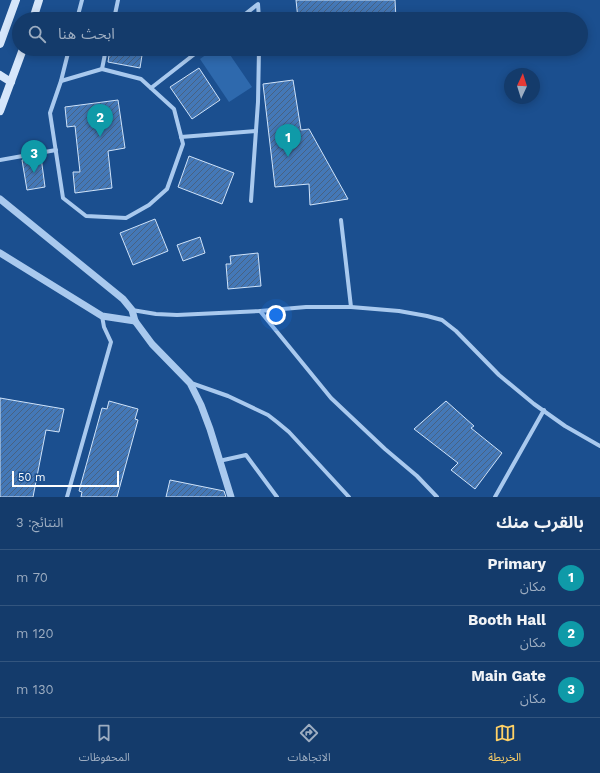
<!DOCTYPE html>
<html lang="ar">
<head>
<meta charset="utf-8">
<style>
  :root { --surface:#143b6b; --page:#214673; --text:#f1f3f6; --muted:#9dadc1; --line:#33557e; --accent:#ffd166 }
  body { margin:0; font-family:"Work Sans","Noto Sans Arabic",sans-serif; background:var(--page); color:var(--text); direction:rtl }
  .compass { position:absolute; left:504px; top:68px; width:36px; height:36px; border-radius:50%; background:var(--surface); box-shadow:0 2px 10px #0003; rotate:4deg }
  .scale { position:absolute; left:12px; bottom:10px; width:107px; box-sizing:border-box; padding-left:4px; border:2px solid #fff; border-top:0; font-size:11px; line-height:14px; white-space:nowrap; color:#fff; -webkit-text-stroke:3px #1b4f8f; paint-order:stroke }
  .you { position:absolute; left:276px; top:315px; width:14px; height:14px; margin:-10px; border:3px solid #fff; border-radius:50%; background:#1a73e8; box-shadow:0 0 0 6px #1a73e833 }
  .badge { display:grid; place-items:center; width:26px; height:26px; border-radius:50%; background:var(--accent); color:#fff; font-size:13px; font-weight:700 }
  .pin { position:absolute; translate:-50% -33px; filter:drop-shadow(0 1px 2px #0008) }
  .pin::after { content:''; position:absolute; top:21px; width:14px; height:12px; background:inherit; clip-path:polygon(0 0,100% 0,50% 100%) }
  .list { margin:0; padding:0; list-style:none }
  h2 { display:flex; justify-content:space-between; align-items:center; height:52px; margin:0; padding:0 16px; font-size:17px }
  h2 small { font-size:13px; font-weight:400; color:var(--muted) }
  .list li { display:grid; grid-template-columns:26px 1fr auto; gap:12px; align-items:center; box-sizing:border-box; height:56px; padding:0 16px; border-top:1px solid var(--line) }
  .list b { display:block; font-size:15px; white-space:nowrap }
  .list p { margin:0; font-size:13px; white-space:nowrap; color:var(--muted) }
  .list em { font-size:13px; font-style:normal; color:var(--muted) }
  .icon { flex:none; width:22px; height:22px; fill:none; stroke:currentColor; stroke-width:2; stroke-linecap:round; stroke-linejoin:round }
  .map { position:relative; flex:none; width:600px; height:497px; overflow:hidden; direction:ltr }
  .search { position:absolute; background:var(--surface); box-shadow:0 2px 10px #0003; left:12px; right:12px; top:12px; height:44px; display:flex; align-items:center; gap:10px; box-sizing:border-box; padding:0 14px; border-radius:22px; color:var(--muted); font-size:15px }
  .sheet { height:220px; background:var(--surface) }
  nav { display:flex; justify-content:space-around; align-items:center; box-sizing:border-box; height:56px; border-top:1px solid var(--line); background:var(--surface); font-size:11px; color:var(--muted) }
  nav a { display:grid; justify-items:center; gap:2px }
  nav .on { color:var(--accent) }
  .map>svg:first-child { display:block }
  .green { fill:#2e69ad }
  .building { fill:url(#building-hatch); stroke:#cfe3fa }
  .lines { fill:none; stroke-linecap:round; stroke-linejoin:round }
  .minor { stroke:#a9c9ee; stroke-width:4 }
  .tertiary { stroke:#a9c9ee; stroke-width:7 }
  .secondary { stroke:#d6e6fa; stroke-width:8 }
</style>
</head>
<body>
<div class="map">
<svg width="600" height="497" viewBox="0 0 600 497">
  <defs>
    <pattern id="building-hatch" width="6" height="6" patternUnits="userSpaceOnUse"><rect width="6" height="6" fill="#4478b7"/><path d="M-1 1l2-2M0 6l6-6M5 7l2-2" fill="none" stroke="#486282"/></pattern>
  </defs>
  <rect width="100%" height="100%" fill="#1b4f8f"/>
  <!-- green -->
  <polygon class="green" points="214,49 226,49 252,87 229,102 200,59"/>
  <!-- building -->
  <g class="building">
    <polygon points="296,0 395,0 396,19 298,19"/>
    <polygon points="110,49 143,49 140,68 108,62"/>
    <polygon points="199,68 220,100 192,119 170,87"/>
    <polygon points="293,80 301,130 309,129 348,199 310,205 309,184 275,187 263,84"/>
    <polygon points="118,100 125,148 108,151 112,188 75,193 73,172 80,172 75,126 67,127 65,107"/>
    <polygon points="189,156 234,173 222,204 178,187"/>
    <polygon points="41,157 45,187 27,190 22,160"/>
    <polygon points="155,219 168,251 133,265 120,233"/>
    <polygon points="200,237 205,253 183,261 177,245"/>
    <polygon points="258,253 261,286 228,289 226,264 231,264 230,256"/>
    <polygon points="0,398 64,409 59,432 46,430 33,497 0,497"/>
    <polygon points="109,401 138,409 135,419 138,420 117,497 81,497 82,492 79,491 102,408 107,409"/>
    <polygon points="446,401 474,426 471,428 502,453 475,489 451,470 458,463 414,429"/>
    <polygon points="170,480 224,491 226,497 166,497"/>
  </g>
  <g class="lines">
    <!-- minor -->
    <g class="minor">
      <polyline points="77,19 82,0"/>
      <polyline points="114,19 118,0"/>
      <polyline points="239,19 258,4 259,19"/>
      <polygon points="102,69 141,79 174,109 183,144 167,189 149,205 126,218 86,216 63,198 50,113 61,81"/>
      <polyline points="102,69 106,49"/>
      <polyline points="61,81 69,49"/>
      <polyline points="151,88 201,49"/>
      <polyline points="181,137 256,131"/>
      <polyline points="0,160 56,150"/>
      <polyline points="251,201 258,102 259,49"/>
      <polyline points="341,220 351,307"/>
      <polyline points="132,310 156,314 177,315 260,311 306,307 351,307 399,311 427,316 442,320 456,331 499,375 534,404 565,426 600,446"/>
      <polyline points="260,311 331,398 385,449 417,476 437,497"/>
      <polyline points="191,383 228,396 268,415 277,422 289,432 349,497"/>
      <polyline points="219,461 246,455 277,497"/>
      <polyline points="67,497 111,342 104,327 102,316"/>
      <polyline points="495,497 544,410"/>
    </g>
    <!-- tertiary -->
    <g class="tertiary">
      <polyline points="0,199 123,299 132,310 135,321 152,344 190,383 201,405 210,429 231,497"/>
      <polyline points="0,253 102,316 135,321"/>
    </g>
    <!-- secondary -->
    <g class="secondary">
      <polyline points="33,19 39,0"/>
      <polyline points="0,44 16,0"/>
      <polyline points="0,75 11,82"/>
      <polyline points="0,111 23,49"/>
    </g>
  </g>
</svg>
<svg class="compass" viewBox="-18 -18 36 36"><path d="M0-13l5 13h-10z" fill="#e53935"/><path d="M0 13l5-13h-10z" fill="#9dadc1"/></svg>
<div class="scale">50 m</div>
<div class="you"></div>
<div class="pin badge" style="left:288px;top:157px;background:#0f9aa8">1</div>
<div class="pin badge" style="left:100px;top:137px;background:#0f9aa8">2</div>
<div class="pin badge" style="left:34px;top:173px;background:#0f9aa8">3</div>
<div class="search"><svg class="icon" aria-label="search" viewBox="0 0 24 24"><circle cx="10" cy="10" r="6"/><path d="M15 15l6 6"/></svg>ابحث هنا</div>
</div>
<section class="sheet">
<h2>بالقرب منك<small>النتائج: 3</small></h2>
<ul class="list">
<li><span class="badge" style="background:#0f9aa8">1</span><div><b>Primary</b><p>مكان</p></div><em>70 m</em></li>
<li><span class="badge" style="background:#0f9aa8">2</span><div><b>Booth Hall</b><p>مكان</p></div><em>120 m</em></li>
<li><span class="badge" style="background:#0f9aa8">3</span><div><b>Main Gate</b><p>مكان</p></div><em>130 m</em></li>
</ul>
</section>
<nav>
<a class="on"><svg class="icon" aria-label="map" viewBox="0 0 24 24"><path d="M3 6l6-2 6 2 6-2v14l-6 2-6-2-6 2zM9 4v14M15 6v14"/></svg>الخريطة</a>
<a><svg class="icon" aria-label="directions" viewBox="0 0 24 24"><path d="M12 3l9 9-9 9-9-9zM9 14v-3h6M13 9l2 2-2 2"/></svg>الاتجاهات</a>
<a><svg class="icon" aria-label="saved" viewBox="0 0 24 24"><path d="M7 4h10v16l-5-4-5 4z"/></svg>المحفوظات</a>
</nav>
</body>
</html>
